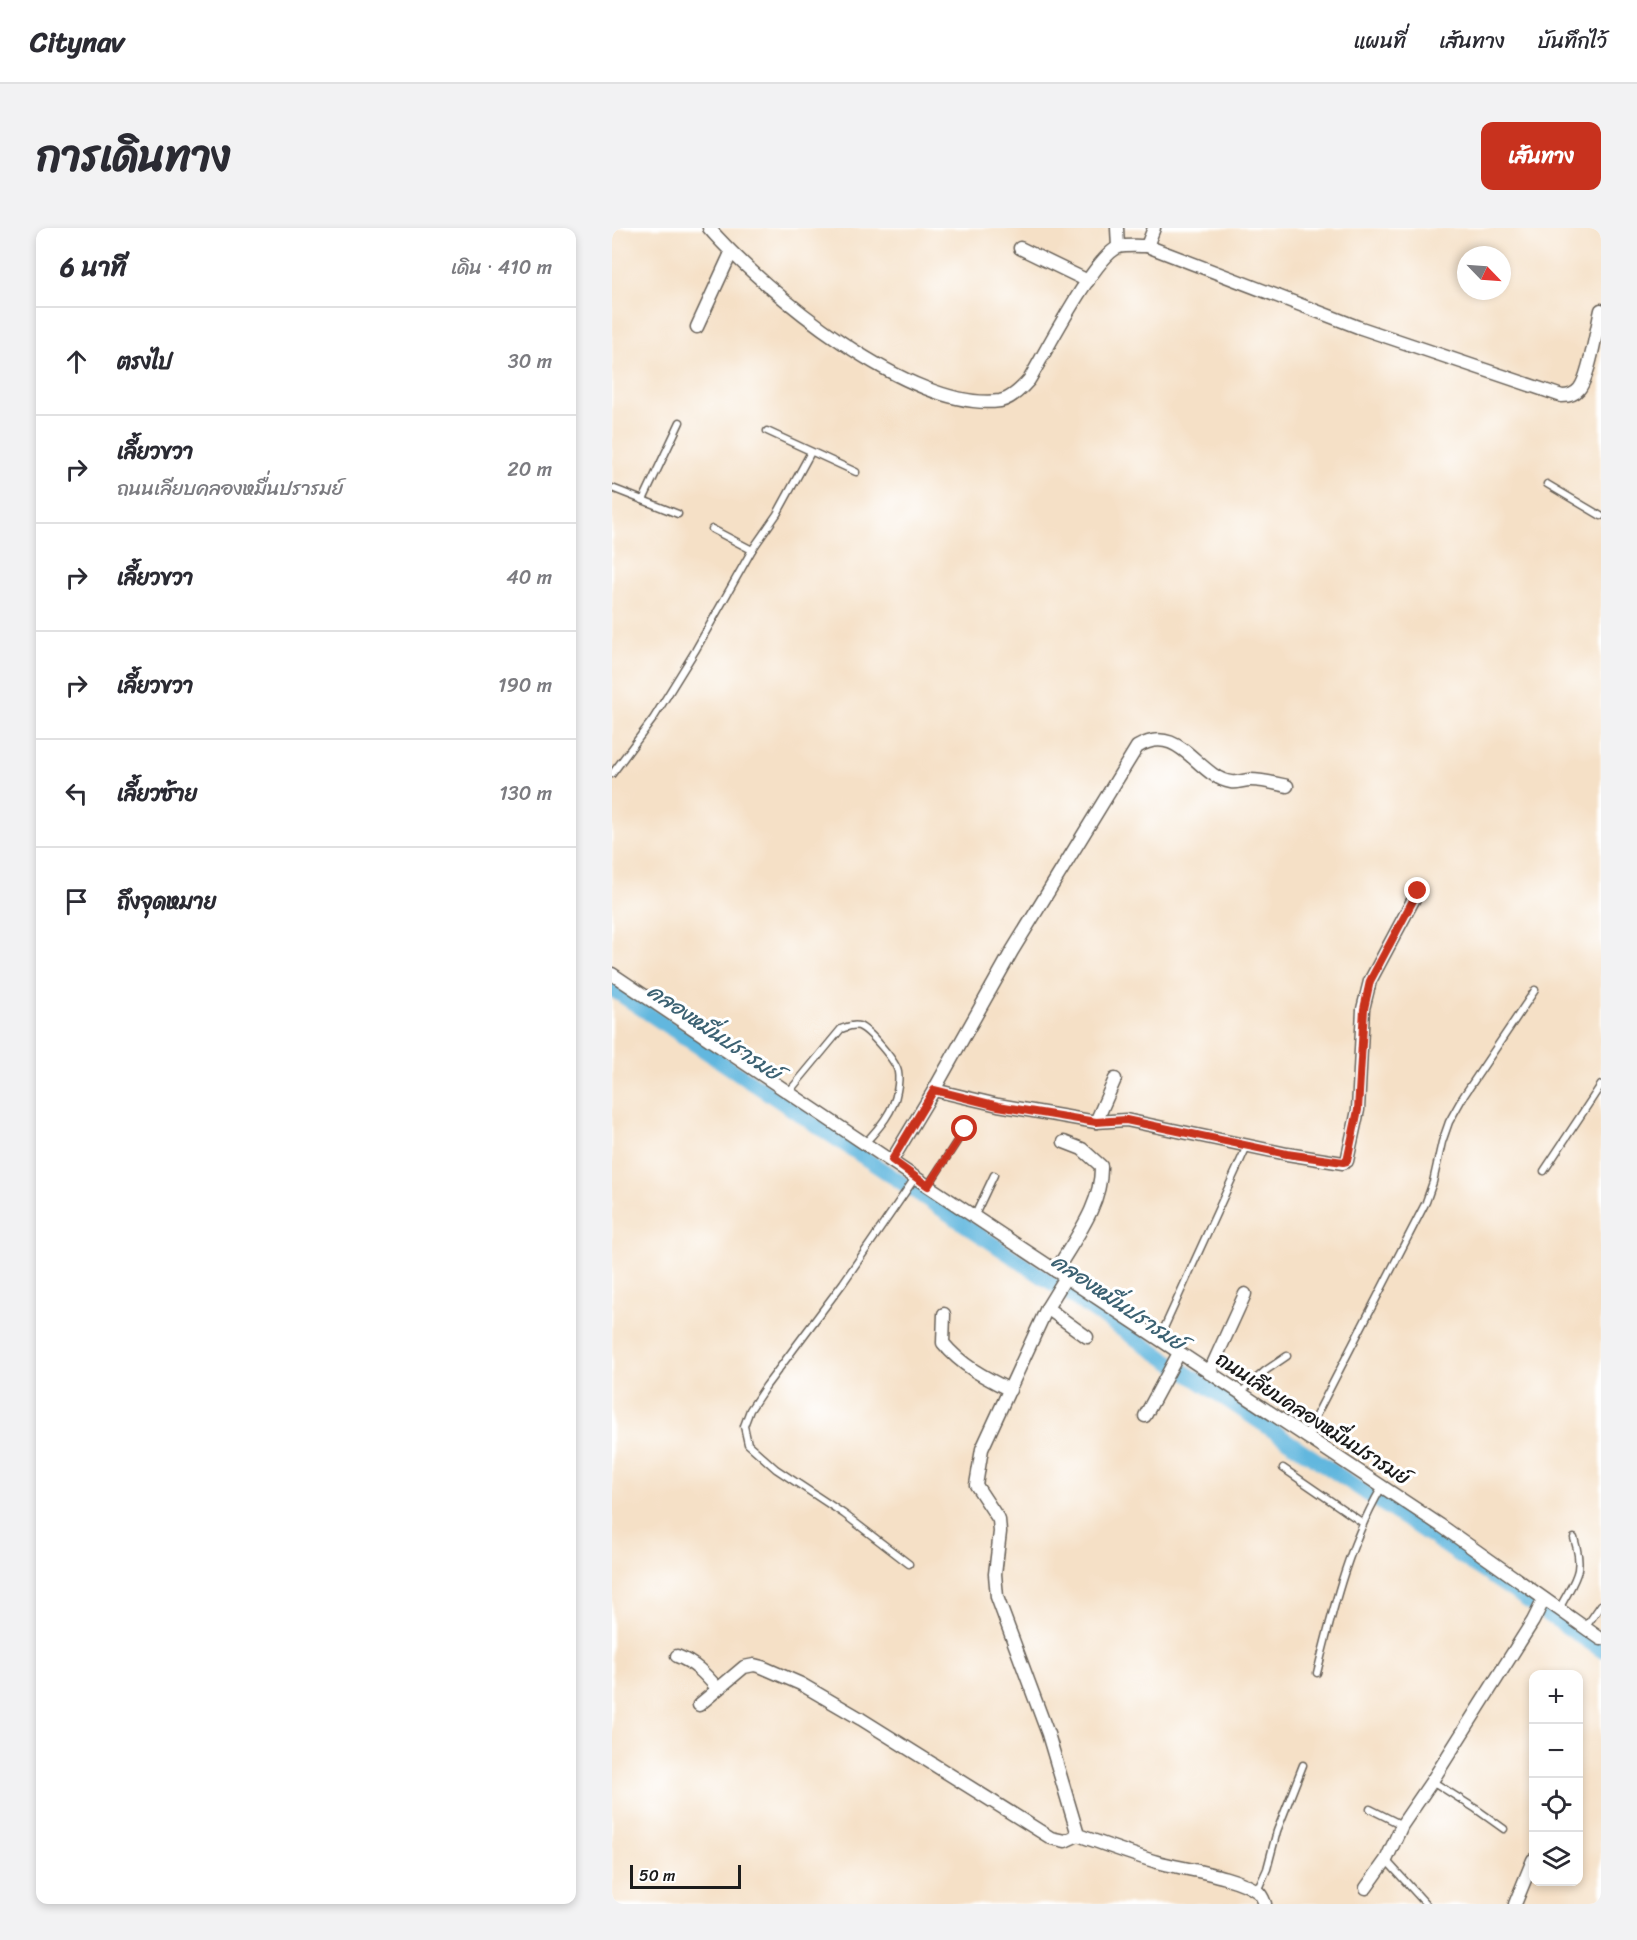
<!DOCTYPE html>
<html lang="th">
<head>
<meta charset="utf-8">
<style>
  :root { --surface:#fff; --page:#f2f2f3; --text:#2b2b33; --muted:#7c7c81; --line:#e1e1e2; --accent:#c8321e }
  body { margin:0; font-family:Sriracha,"Playpen Sans Thai",sans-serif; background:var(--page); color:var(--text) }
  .controls { position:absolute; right:18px; bottom:18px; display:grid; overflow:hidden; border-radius:12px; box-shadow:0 3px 9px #0003 }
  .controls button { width:54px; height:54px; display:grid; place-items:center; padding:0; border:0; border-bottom:2px solid var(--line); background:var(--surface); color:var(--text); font:30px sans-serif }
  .compass { position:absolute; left:845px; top:18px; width:54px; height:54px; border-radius:50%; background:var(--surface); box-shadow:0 3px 9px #0003; rotate:115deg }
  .scale { position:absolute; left:18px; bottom:15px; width:111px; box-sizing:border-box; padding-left:6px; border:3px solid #1c1c1c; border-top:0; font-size:16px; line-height:21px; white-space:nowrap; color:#1c1c1c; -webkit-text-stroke:4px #fff; paint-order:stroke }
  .stop { position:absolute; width:18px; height:18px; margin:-14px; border:4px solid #c8321e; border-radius:50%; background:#fff }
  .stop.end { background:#c8321e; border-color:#fff; box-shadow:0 2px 6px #0008 }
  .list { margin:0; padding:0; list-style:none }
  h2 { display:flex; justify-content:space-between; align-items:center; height:78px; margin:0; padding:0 24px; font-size:26px }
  h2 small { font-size:20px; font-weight:400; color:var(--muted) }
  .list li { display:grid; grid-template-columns:39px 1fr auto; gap:18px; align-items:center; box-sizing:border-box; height:108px; padding:0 24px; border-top:2px solid var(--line) }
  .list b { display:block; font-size:22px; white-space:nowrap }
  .list p { margin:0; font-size:20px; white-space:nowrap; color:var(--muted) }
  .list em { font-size:20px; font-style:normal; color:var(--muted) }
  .icon { flex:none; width:33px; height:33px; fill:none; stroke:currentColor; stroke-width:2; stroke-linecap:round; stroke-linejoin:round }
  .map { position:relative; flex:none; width:989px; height:1676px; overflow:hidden; border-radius:12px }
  header { display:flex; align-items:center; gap:36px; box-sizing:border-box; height:84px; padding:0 30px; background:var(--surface); border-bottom:2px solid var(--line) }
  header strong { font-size:28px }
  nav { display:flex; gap:33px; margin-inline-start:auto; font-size:21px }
  .intro { display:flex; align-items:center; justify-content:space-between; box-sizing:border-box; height:144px; padding:0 36px }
  h1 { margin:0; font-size:42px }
  .button { padding:15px 27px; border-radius:12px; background:var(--accent); color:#fff; font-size:21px; font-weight:700 }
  main { display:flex; gap:36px; padding:0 36px }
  aside { flex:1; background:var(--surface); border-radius:12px; box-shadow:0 3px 9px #0003 }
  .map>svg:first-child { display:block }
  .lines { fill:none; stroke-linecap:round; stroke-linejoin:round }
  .canal { stroke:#62b7de; stroke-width:15 }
  .lane-casing { stroke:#686158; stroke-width:9 }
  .street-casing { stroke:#686158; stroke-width:15 }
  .lane { stroke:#fff; stroke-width:6 }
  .street { stroke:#fff; stroke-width:12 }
  .route { stroke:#c8321e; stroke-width:8 }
  .labels { text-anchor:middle; stroke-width:6; stroke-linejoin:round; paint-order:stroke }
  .street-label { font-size:20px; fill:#1c1c1c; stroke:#fff }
  .water-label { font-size:21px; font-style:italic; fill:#3c6273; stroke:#fff }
</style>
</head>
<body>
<header>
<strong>Citynav</strong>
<nav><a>แผนที่</a><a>เส้นทาง</a><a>บันทึกไว้</a></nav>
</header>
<div class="intro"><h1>การเดินทาง</h1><a class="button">เส้นทาง</a></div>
<main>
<aside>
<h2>6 นาที<small>เดิน · 410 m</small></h2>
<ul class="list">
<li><svg class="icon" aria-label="ahead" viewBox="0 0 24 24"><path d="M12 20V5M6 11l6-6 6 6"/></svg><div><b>ตรงไป</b></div><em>30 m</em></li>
<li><svg class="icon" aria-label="right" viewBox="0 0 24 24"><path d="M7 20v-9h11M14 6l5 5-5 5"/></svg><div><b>เลี้ยวขวา</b><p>ถนนเลียบคลองหมื่นปรารมย์</p></div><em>20 m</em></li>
<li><svg class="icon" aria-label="right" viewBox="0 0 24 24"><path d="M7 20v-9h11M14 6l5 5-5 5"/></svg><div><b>เลี้ยวขวา</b></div><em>40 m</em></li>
<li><svg class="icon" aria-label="right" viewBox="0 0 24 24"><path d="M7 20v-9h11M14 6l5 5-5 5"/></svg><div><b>เลี้ยวขวา</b></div><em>190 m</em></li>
<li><svg class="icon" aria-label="left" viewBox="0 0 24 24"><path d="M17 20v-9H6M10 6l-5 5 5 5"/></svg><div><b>เลี้ยวซ้าย</b></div><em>130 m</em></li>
<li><svg class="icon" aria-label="arrive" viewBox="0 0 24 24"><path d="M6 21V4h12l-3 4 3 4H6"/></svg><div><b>ถึงจุดหมาย</b></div></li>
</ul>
</aside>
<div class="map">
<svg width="989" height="1676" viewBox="0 0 989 1676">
  <rect width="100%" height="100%" fill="#fff"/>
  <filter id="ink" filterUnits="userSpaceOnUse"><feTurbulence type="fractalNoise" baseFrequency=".0167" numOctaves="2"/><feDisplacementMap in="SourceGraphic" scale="12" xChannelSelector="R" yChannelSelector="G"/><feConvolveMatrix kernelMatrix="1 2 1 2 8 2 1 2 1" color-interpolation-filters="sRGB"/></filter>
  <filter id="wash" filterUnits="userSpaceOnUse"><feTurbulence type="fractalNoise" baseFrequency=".008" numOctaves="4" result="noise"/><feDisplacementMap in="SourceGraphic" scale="24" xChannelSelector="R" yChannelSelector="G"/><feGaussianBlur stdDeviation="1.35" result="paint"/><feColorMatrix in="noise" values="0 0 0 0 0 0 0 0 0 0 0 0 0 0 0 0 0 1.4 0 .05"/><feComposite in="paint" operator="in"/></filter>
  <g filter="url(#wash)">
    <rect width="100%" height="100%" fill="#f5e0c6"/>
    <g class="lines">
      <!-- canal -->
      <polyline class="canal" points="0,761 989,1422"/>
    </g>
  </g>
  <g filter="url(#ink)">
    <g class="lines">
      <defs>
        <g id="lane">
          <polyline points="155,203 244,244"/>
          <polyline points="935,256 989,288"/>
          <polyline points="0,260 66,286"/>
          <polyline points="31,272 68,194"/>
          <polyline points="100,301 140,322"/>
          <polyline points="0,546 41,491 83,423 140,322 165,286 199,224"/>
          <path d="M 176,865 L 229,801 C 235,799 241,796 247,798 C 257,802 284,833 286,844 C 287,849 286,858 285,863 C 282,883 267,900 254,914"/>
          <polyline points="932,943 989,857"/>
          <polyline points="316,958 353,901"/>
          <polyline points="362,989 382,947"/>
          <polyline points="547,1111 635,918"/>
          <polyline points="628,1165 653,1143 675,1128"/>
          <polyline points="693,1209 814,974 821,954 830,914 837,894 851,869 923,762"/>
          <polyline points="671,1240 751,1295"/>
          <polyline points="297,1336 232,1286 164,1241 136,1216 132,1198 138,1182 154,1158 231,1055 303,950"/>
          <path d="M 947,1381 C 963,1350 973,1345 962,1310"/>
          <polyline points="973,1400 989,1377"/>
          <path d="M 705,1445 C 721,1381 736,1317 770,1259"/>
          <polyline points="820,1553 864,1581 892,1601"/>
          <polyline points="758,1581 790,1597"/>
          <polyline points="774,1632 814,1676"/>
          <polyline points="645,1663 655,1641 665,1603 691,1537"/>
        </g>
        <g id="street">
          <path d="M 97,0 C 152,63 300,185 388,173 C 399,171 410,160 417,152 C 432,127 483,27 507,19 C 515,17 526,18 535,18 L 746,99 L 950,168 C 957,168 963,166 967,161 C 977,150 985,99 989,82"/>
          <polyline points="505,0 506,19"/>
          <polyline points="535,18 542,0"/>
          <polyline points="408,20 476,53"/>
          <polyline points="85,99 119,25"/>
          <polyline points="0,746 316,958 828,1297 989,1411"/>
          <polyline points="322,862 386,877 484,894 514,892 675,926 731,935 735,933 746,882 751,781 758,753 806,663"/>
          <polyline points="484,894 503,851"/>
          <path d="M 280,932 L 322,862 L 400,723 L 525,519 C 568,493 585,549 619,554 C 625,555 632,552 638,552 C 651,552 662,555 675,558"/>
          <path d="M 444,1043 C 463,1010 490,977 489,938 L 470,921 L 452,914"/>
          <path d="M 454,1049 L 435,1080 L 370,1221 L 364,1257 L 387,1292 L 388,1304 L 383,1346 L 385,1369 L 436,1506 L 466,1607 C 492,1616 518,1626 545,1634 C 571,1641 626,1648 646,1664 C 650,1667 651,1671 653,1676"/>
          <polyline points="435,1080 475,1109"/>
          <path d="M 332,1086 L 331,1115 C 350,1138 372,1149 398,1162"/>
          <polyline points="597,1145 633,1066"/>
          <polyline points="533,1188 567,1125"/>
          <path d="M 65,1428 C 83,1435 93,1446 105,1460"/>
          <polyline points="87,1477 132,1439 142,1437 150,1439 189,1456 249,1491 439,1610 453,1613 466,1607"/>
          <polyline points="754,1660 774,1632 790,1597 820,1553 921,1393 932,1371"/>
          <polyline points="903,1676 921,1632"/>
        </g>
      </defs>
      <!-- lane casing -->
      <use href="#lane" class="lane-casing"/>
      <!-- street casing -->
      <use href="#street" class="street-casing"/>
      <!-- lane -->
      <use href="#lane" class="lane"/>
      <!-- street -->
      <use href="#street" class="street"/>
    </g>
  </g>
  <g class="lines" filter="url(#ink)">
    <!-- route -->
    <polyline class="route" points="353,901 316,958 280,932 322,862 386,878 484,894 514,892 675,926 731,934 735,933 746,882 752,781 758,753 806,663"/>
  </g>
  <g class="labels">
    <!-- street labels -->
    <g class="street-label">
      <text transform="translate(701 1190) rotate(33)" y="7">ถนนเลียบคลองหมื่นปรารมย์</text>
    </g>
    <!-- water labels -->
    <g class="water-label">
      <text transform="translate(102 804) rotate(34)" y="7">คลองหมื่นปรารมย์</text>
      <text transform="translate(506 1074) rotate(34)" y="7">คลองหมื่นปรารมย์</text>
    </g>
  </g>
</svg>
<div class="controls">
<button>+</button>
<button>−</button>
<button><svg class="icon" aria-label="locate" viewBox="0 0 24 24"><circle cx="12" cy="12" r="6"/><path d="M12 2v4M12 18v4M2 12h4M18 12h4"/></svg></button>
<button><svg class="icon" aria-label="layers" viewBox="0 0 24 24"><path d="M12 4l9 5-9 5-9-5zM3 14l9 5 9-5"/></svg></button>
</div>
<svg class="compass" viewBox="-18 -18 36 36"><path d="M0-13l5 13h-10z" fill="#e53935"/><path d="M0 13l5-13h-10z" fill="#7c7c81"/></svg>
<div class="scale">50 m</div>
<div class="stop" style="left:353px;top:901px"></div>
<div class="stop end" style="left:806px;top:663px"></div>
</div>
</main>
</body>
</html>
